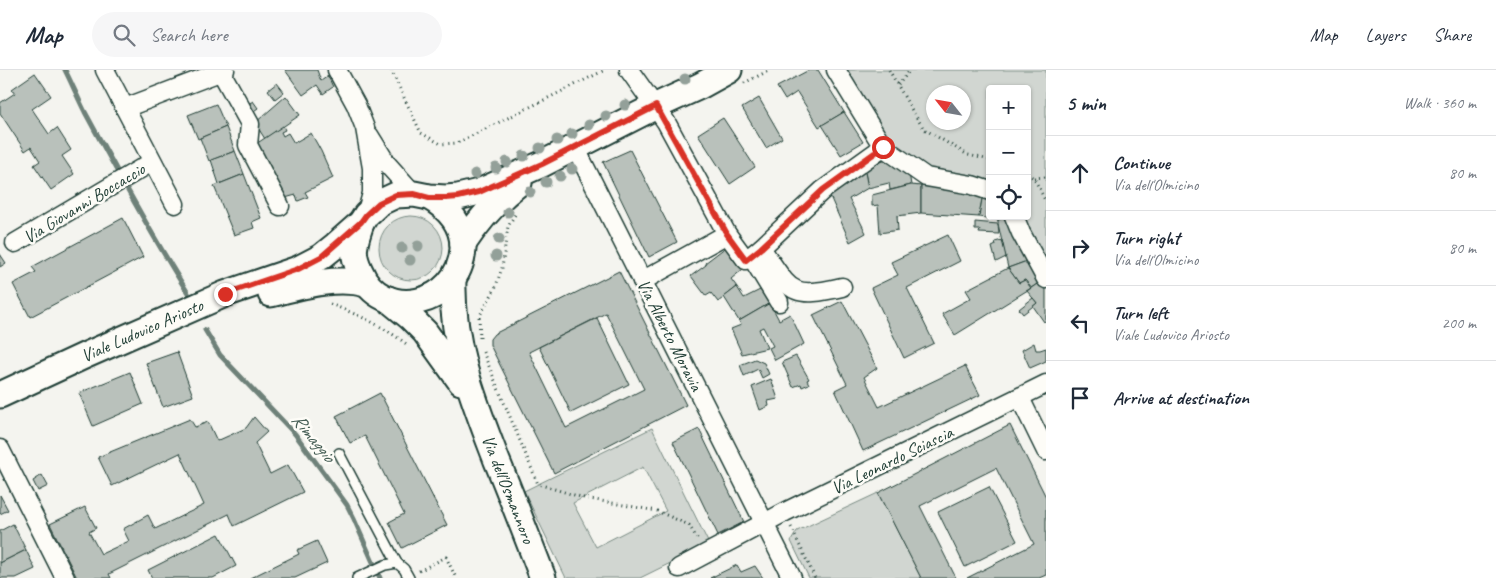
<!DOCTYPE html>
<html lang="en">
<head>
<meta charset="utf-8">
<style>
  :root { --surface:#fff; --page:#f6f6f7; --text:#1f2937; --muted:#747a83; --line:#e0e1e3 }
  body { margin:0; font-family:Caveat,sans-serif; background:var(--page); color:var(--text) }
  .controls { position:absolute; right:15px; top:15px; display:grid; overflow:hidden; border-radius:5px; box-shadow:0 1px 4px #0004 }
  .controls button { width:45px; height:45px; display:grid; place-items:center; padding:0; border:0; border-bottom:1px solid var(--line); background:var(--surface); color:var(--text); font:25px sans-serif }
  .compass { position:absolute; left:926px; top:15px; width:45px; height:45px; border-radius:50%; background:var(--surface); box-shadow:0 1px 4px #0004; rotate:301deg }
  .stop { position:absolute; width:15px; height:15px; margin:-11px; border:4px solid #d93025; border-radius:50%; background:#fff }
  .stop.end { background:#d93025; border-color:#fff; box-shadow:0 1px 5px #0008 }
  .list { margin:0; padding:0; list-style:none }
  h2 { display:flex; justify-content:space-between; align-items:center; height:65px; margin:0; padding:0 20px; font-size:21px }
  h2 small { font-size:16px; font-weight:400; color:var(--muted) }
  .list li { display:grid; grid-template-columns:32px 1fr auto; gap:15px; align-items:center; box-sizing:border-box; height:75px; padding:0 20px; border-top:1px solid var(--line) }
  .list b { display:block; font-size:19px; white-space:nowrap }
  .list p { margin:0; font-size:16px; white-space:nowrap; color:var(--muted) }
  .list em { font-size:16px; font-style:normal; color:var(--muted) }
  .icon { flex:none; width:28px; height:28px; fill:none; stroke:currentColor; stroke-width:2; stroke-linecap:round; stroke-linejoin:round }
  .map { position:relative; flex:none; width:1046px; height:508px; overflow:hidden }
  header { display:flex; align-items:center; gap:30px; box-sizing:border-box; height:70px; padding:0 25px; background:var(--surface); border-bottom:1px solid var(--line) }
  header strong { font-size:24px }
  nav { display:flex; gap:28px; margin-inline-start:auto; font-size:18px }
  .search { width:350px; height:45px; background:var(--page); display:flex; align-items:center; gap:12px; box-sizing:border-box; padding:0 18px; border-radius:28px; color:var(--muted); font-size:19px }
  main { display:flex }
  aside { flex:1; background:var(--surface) }
  .map>svg:first-child { display:block }
  .green { fill:#d1d6d1; stroke:#788a82; fill-rule:evenodd }
  .lines { fill:none; stroke-linecap:round; stroke-linejoin:round }
  .stream { stroke:#6e8179; stroke-width:5 }
  .building { fill:#b9c1bb; stroke:#1f3d34; fill-rule:evenodd }
  .lane-casing { stroke:#1f3d34; stroke-width:12 }
  .street-casing { stroke:#1f3d34; stroke-width:21 }
  .secondary-casing { stroke:#1f3d34; stroke-width:29 }
  .path { stroke:#1f3d34; stroke-width:3; stroke-dasharray:1 4; stroke-linecap:butt }
  .lane { stroke:#fdfcf7; stroke-width:9 }
  .street { stroke:#fdfcf7; stroke-width:18 }
  .secondary { stroke:#fdfcf7; stroke-width:25 }
  .tree { fill:#93a099 }
  .route { stroke:#d93025; stroke-width:6 }
  .labels { text-anchor:middle; stroke-width:5; stroke-linejoin:round; paint-order:stroke }
  .street-label { font-size:18px; fill:#1f3d34; stroke:#fdfcf7 }
  .water-label { font-size:19px; font-style:italic; fill:#475f56; stroke:#fdfcf7 }
</style>
</head>
<body>
<header>
<strong>Map</strong>
<div class="search"><svg class="icon" aria-label="search" viewBox="0 0 24 24"><circle cx="10" cy="10" r="6"/><path d="M15 15l6 6"/></svg>Search here</div>
<nav><a>Map</a><a>Layers</a><a>Share</a></nav>
</header>
<main>
<div class="map">
<svg width="1046" height="508" viewBox="0 0 1046 508">
  <rect width="100%" height="100%" fill="#f4f4ef"/>
  <filter id="ink" filterUnits="userSpaceOnUse"><feTurbulence type="fractalNoise" baseFrequency=".02" numOctaves="2"/><feDisplacementMap in="SourceGraphic" scale="10" xChannelSelector="R" yChannelSelector="G"/><feConvolveMatrix kernelMatrix="1 2 1 2 8 2 1 2 1" color-interpolation-filters="sRGB"/></filter>
  <g filter="url(#ink)">
    <!-- green -->
    <g class="green">
      <path d="M 845,0 L 1046,0 L 1046,195 L 1021,146 L 1027,146 L 1027,19 L 990,19 L 990,115 L 925,100 L 897,81 ZM 934,22 L 964,22 L 964,52 L 934,52 Z"/>
      <circle cx="411" cy="178" r="32"/>
      <path d="M 652,358 L 709,474 L 640,508 L 566,508 L 524,421 ZM 643,397 L 666,441 L 596,477 L 573,433 Z"/>
      <polygon points="878,423 921,508 809,508 791,471 797,461"/>
    </g>
    <g class="lines">
      <!-- stream -->
      <g class="stream">
        <path d="M 65,0 C 72,14 78,28 85,42 C 118,103 151,164 188,223"/>
        <polyline points="205,260 220,285 295,364 323,402 347,435 354,449 380,508"/>
      </g>
    </g>
    <!-- building -->
    <g class="building">
      <polygon points="285,0 317,0 321,11 328,6 333,17 323,24 317,15 303,25"/>
      <polygon points="809,0 818,0 844,42 819,57 797,22 785,30 777,17"/>
      <polygon points="35,3 51,26 32,39 49,64 57,58 71,80 62,86 74,104 51,120 34,95 40,91 31,77 25,81 0,43 0,33 15,23 12,19"/>
      <polygon points="277,13 284,22 275,29 268,20"/>
      <polygon points="286,26 300,45 265,69 255,53"/>
      <polygon points="759,28 782,68 766,78 742,38"/>
      <polygon points="253,31 258,38 251,43 247,35"/>
      <polygon points="216,34 226,57 198,69 188,45"/>
      <polygon points="844,42 863,72 841,85 822,55"/>
      <polygon points="723,48 755,97 730,114 698,64"/>
      <polygon points="283,56 285,60 281,62 283,66 288,63 294,73 311,63 321,81 333,108 305,122 308,127 298,131 296,125 285,128 256,74"/>
      <polygon points="226,57 235,81 209,91 200,68"/>
      <polygon points="630,80 677,172 649,187 603,92"/>
      <polygon points="235,81 244,104 219,114 211,90"/>
      <polygon points="889,88 909,103 911,115 890,120 889,113 868,118 864,97"/>
      <polygon points="864,97 868,118 849,129 866,163 850,172 829,124"/>
      <polygon points="244,104 261,148 252,152 254,158 234,165 214,116"/>
      <polygon points="911,115 921,116 921,143 897,146 898,160 880,163 878,135 872,136 872,125"/>
      <polygon points="921,116 983,123 979,147 921,143"/>
      <polygon points="983,123 990,126 990,146 1006,146 998,150 979,147"/>
      <polygon points="1006,146 1027,191 1008,198 998,154 998,150"/>
      <polygon points="123,148 143,187 30,247 13,214 36,202 32,197"/>
      <polygon points="975,152 998,154 999,164 979,163 980,160 975,160"/>
      <polygon points="948,165 960,191 907,218 934,273 904,288 871,218 898,205 891,192"/>
      <polygon points="1002,170 1006,187 996,192 992,177 996,175 995,172"/>
      <polygon points="726,177 743,199 731,209 737,217 718,232 711,223 706,226 691,206 706,195 705,193"/>
      <polygon points="0,184 6,193 0,197"/>
      <polygon points="1027,191 1040,212 1031,218 1025,210 1019,213 1008,198"/>
      <polygon points="1008,198 1019,213 1025,210 1031,218 955,265 942,244 971,228 966,220"/>
      <path d="M 619,201 L 686,335 L 554,403 L 490,275 L 490,269 L 494,264 ZM 606,243 L 644,319 L 566,358 L 529,282 Z"/>
      <polygon points="1040,212 1046,218 1046,250 1044,252 1033,236 1037,233 1027,221"/>
      <polygon points="737,217 744,228 762,219 770,233 739,251 724,227"/>
      <polygon points="1033,228 1037,233 1023,244 1019,239"/>
      <polygon points="842,231 877,298 864,307 879,337 965,296 980,325 863,381 835,320 847,314 813,245"/>
      <polygon points="770,233 779,250 790,244 804,274 775,290 769,278 773,276 763,257 759,259 767,278 742,284 731,259 741,255 739,251"/>
      <polygon points="597,248 629,314 571,343 539,277"/>
      <polygon points="1034,273 1036,280 1040,280 1046,278 1046,291 1030,298 1022,280"/>
      <polygon points="177,282 193,326 163,337 146,293"/>
      <polygon points="796,286 809,309 807,310 809,314 802,317 801,314 793,317 782,292"/>
      <polygon points="755,289 764,293 769,304 762,308 758,299 744,306 740,295"/>
      <polygon points="130,302 143,334 93,356 79,323"/>
      <polygon points="771,309 778,329 768,331 769,336 760,340 752,317"/>
      <polygon points="380,323 447,455 402,478 389,452 404,444 365,366 350,373 336,346"/>
      <polygon points="254,347 267,362 255,373 270,404 288,395 303,422 234,456 229,444 109,504 111,508 77,508 50,454 85,437 96,458 89,462 101,484 129,471 123,459 148,445 155,459 204,435 180,383 112,416 98,387 190,349 195,357 208,352 217,371 246,358"/>
      <polygon points="1010,355 1046,427 1046,505 1039,508 967,508 1034,474 996,398 920,436 956,508 921,508 878,423"/>
      <polygon points="699,359 744,452 718,465 673,372"/>
      <polygon points="42,405 48,416 38,421 33,411"/>
      <polygon points="989,417 1017,471 965,497 938,442"/>
      <polygon points="0,425 8,440 0,444"/>
      <polygon points="13,454 26,480 0,493 0,461"/>
      <polygon points="219,464 236,496 213,508 152,508 148,500"/>
      <polygon points="317,471 327,493 295,508 250,508 299,484 297,480"/>
      <polygon points="26,480 35,499 16,508 0,508 0,493"/>
      <polygon points="737,495 741,502 755,496 763,508 710,508"/>
    </g>
    <g class="lines">
      <defs>
        <g id="lane">
          <polyline points="339,383 397,493"/>
          <polyline points="357,508 385,495 397,493 404,499 409,508"/>
        </g>
        <g id="street">
          <polyline points="105,0 175,134"/>
          <polyline points="220,0 250,54 248,75 280,136"/>
          <polyline points="337,0 356,35 365,58 372,98 372,123 366,145"/>
          <polyline points="629,0 666,52 727,164 746,190 761,178 823,120 883,77"/>
          <polyline points="836,0 883,77 926,107 972,115 990,121"/>
          <polyline points="125,38 225,0"/>
          <polyline points="369,65 387,94 414,124"/>
          <polyline points="575,77 792,508"/>
          <polyline points="1014,146 1021,163 1046,209"/>
          <polyline points="15,173 152,92"/>
          <path d="M 761,178 C 791,220 788,230 842,217"/>
          <polyline points="751,186 779,232"/>
          <polyline points="642,211 727,164"/>
          <polyline points="1020,328 1046,381"/>
          <polyline points="0,379 65,508"/>
          <polyline points="679,498 785,442 1046,314"/>
        </g>
        <g id="secondary">
          <path d="M 361,153 C 359,160 356,167 355,175 C 353,184 356,193 360,201 C 381,253 459,237 463,179 C 464,155 448,138 429,127"/>
          <path d="M 463,174 C 479,150 496,130 519,113"/>
          <path id="s1" d="M 453,209 C 451,275 474,331 497,391 C 513,430 528,469 543,508"/>
          <path d="M 271,224 C 302,216 335,206 367,214"/>
          <polyline points="388,229 410,247 425,262 461,312"/>
          <path id="s2" d="M 0,325 L 84,286 L 225,224 L 298,199 L 321,187 L 336,175 L 361,153 L 366,145 L 379,133 L 396,125 L 414,124 L 429,127 L 446,128 L 458,127 L 479,122 L 542,94 L 656,36 L 700,16 L 729,0"/>
        </g>
      </defs>
      <!-- lane casing -->
      <use href="#lane" class="lane-casing"/>
      <!-- street casing -->
      <use href="#street" class="street-casing"/>
      <!-- secondary casing -->
      <use href="#secondary" class="secondary-casing"/>
      <!-- path -->
      <g class="path">
        <polyline points="391,0 421,63 441,74 457,73 605,0"/>
        <polyline points="889,0 913,42 924,59 968,85 990,90"/>
        <polyline points="744,13 770,0"/>
        <polyline points="898,15 910,0"/>
        <polyline points="1027,104 1034,108 1046,132"/>
        <polyline points="1034,108 1046,107"/>
        <path d="M 330,234 C 361,246 382,255 409,276"/>
        <polyline points="480,268 479,247 495,219 502,198 508,156 516,143"/>
        <polyline points="483,282 538,414 584,428 657,441 689,455 698,470"/>
        <polyline points="791,457 815,508"/>
        <polyline points="419,501 446,487 456,508"/>
      </g>
      <!-- lane -->
      <use href="#lane" class="lane"/>
      <!-- street -->
      <use href="#street" class="street"/>
      <!-- secondary -->
      <use href="#secondary" class="secondary"/>
    </g>
    <!-- trees -->
    <g class="tree">
      <circle cx="685" cy="9" r="5.5"/>
      <circle cx="625" cy="35" r="5.5"/>
      <circle cx="606" cy="46" r="5.5"/>
      <circle cx="589" cy="55" r="5.5"/>
      <circle cx="572" cy="64" r="5.5"/>
      <circle cx="557" cy="70" r="5.5"/>
      <circle cx="540" cy="78" r="5.5"/>
      <circle cx="524" cy="86" r="5.5"/>
      <circle cx="507" cy="92" r="5.5"/>
      <circle cx="496" cy="98" r="5.5"/>
      <circle cx="572" cy="99" r="5.5"/>
      <circle cx="475" cy="104" r="5.5"/>
      <circle cx="560" cy="106" r="5.5"/>
      <circle cx="546" cy="112" r="5.5"/>
      <circle cx="530" cy="122" r="5.5"/>
      <circle cx="508" cy="142" r="5.5"/>
      <circle cx="499" cy="169" r="5.5"/>
      <circle cx="418" cy="176" r="5.5"/>
      <circle cx="402" cy="178" r="5.5"/>
      <circle cx="496" cy="186" r="5.5"/>
      <circle cx="410" cy="190" r="5.5"/>
    </g>
  </g>
  <g class="lines" filter="url(#ink)">
    <!-- route -->
    <polyline class="route" points="225,224 298,199 321,187 361,152 366,145 379,133 396,125 414,124 429,128 446,128 458,127 479,122 542,94 656,36 727,164 746,190 761,178 823,120 883,77"/>
  </g>
  <g class="labels">
    <!-- street labels -->
    <g class="street-label">
      <text transform="translate(84 133) rotate(-31)" y="6">Via Giovanni Boccaccio</text>
      <text dy="6" stroke="none"><textPath href="#s2" startOffset="156">Viale Ludovico Ariosto</textPath></text>
      <text transform="translate(670 265) rotate(63)" y="6">Via Alberto Moravia</text>
      <text transform="translate(892 390) rotate(-26)" y="6">Via Leonardo Sciascia</text>
      <text dy="6" stroke="none"><textPath href="#s1" startOffset="219">Via dell'Osmannoro</textPath></text>
    </g>
    <!-- water labels -->
    <g class="water-label">
      <text transform="translate(314 367) rotate(51)" y="7">Rimaggio</text>
    </g>
  </g>
</svg>
<div class="controls">
<button>+</button>
<button>−</button>
<button><svg class="icon" aria-label="locate" viewBox="0 0 24 24"><circle cx="12" cy="12" r="6"/><path d="M12 2v4M12 18v4M2 12h4M18 12h4"/></svg></button>
</div>
<svg class="compass" viewBox="-18 -18 36 36"><path d="M0-13l5 13h-10z" fill="#e53935"/><path d="M0 13l5-13h-10z" fill="#747a83"/></svg>
<div class="stop" style="left:883px;top:77px"></div>
<div class="stop end" style="left:225px;top:224px"></div>
</div>
<aside>
<h2>5 min<small>Walk · 360 m</small></h2>
<ul class="list">
<li><svg class="icon" aria-label="ahead" viewBox="0 0 24 24"><path d="M12 20V5M6 11l6-6 6 6"/></svg><div><b>Continue</b><p>Via dell'Olmicino</p></div><em>80 m</em></li>
<li><svg class="icon" aria-label="right" viewBox="0 0 24 24"><path d="M7 20v-9h11M14 6l5 5-5 5"/></svg><div><b>Turn right</b><p>Via dell'Olmicino</p></div><em>80 m</em></li>
<li><svg class="icon" aria-label="left" viewBox="0 0 24 24"><path d="M17 20v-9H6M10 6l-5 5 5 5"/></svg><div><b>Turn left</b><p>Viale Ludovico Ariosto</p></div><em>200 m</em></li>
<li><svg class="icon" aria-label="arrive" viewBox="0 0 24 24"><path d="M6 21V4h12l-3 4 3 4H6"/></svg><div><b>Arrive at destination</b></div></li>
</ul>
</aside>
</main>
</body>
</html>
